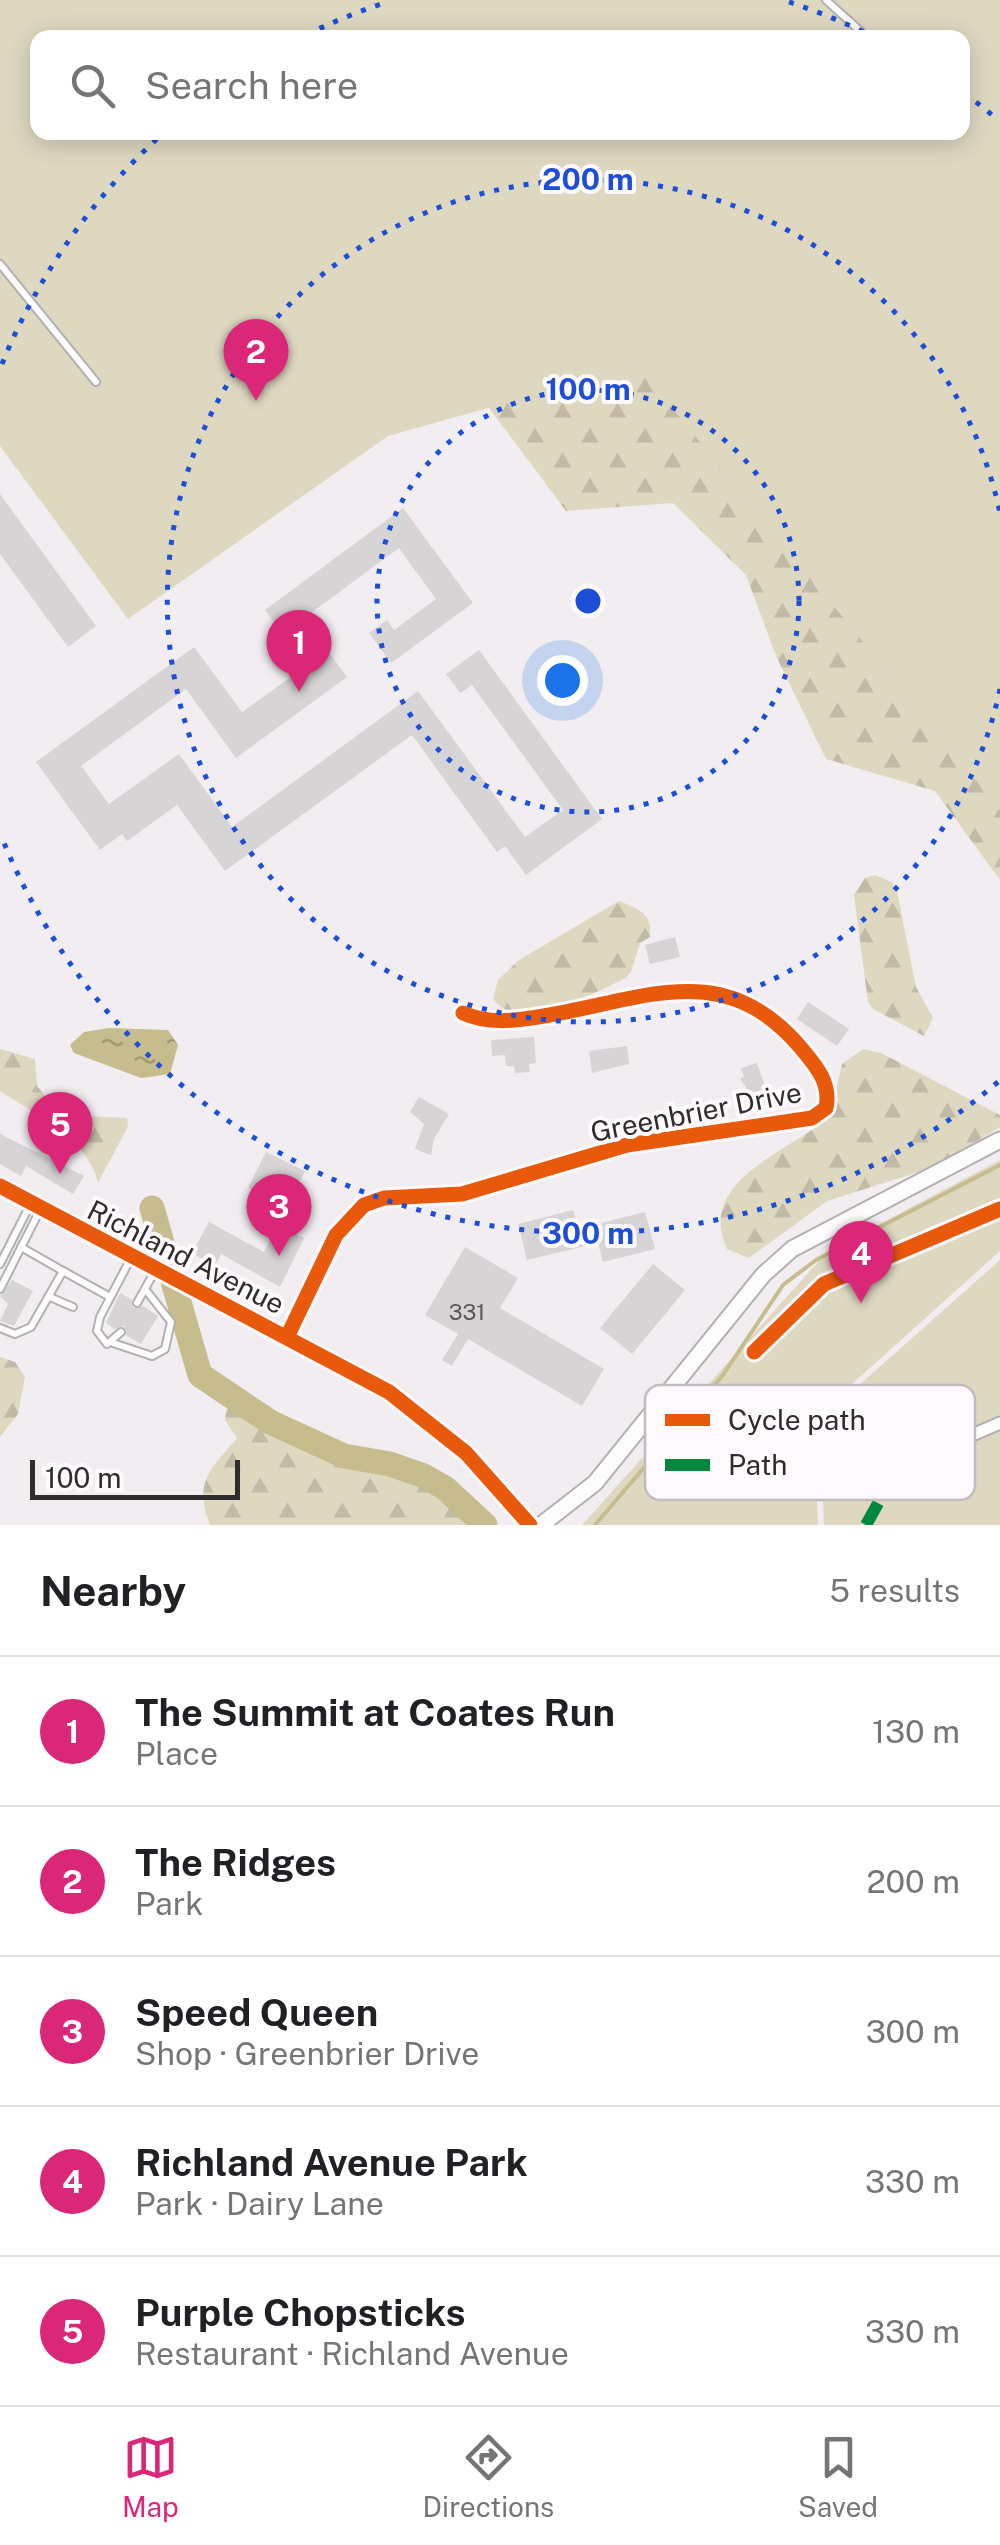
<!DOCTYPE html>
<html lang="en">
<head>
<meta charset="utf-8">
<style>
  :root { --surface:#fff; --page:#f2f2f2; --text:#202124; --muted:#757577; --line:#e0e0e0; --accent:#db2777 }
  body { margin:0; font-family:"Public Sans",sans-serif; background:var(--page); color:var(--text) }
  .scale { position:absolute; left:30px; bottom:25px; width:210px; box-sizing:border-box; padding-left:10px; border:5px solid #2f2c2e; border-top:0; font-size:28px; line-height:35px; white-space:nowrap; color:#2f2c2e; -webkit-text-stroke:8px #fef9fd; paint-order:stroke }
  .you { position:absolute; left:562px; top:680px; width:35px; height:35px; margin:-25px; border:8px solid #fff; border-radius:50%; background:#1a73e8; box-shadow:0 0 0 15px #1a73e833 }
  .badge { display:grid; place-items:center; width:65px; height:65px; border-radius:50%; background:var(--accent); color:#fff; font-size:32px; font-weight:700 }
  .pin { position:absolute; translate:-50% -82px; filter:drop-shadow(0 2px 5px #0008) }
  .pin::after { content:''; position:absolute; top:52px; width:35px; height:30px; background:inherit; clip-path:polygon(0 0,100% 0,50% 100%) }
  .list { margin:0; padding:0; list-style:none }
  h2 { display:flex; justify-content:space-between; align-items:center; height:130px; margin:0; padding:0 40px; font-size:42px }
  h2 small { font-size:32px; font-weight:400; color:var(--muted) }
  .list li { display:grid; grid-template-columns:65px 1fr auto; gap:30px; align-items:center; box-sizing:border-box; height:150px; padding:0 40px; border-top:2px solid var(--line) }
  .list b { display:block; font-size:38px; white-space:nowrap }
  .list p { margin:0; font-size:32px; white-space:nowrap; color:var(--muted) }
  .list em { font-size:32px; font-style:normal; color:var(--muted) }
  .icon { flex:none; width:55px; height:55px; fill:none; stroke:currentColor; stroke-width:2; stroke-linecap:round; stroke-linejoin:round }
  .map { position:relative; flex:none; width:1000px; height:1525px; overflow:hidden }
  .search { position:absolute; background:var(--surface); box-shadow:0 5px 25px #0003; left:30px; right:30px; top:30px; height:110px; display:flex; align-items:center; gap:25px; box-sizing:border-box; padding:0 35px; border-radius:20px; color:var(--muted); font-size:38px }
  .sheet { height:880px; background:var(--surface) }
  nav { display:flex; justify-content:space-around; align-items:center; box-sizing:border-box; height:140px; border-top:2px solid var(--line); background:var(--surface); font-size:28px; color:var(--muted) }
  nav a { display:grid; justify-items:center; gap:5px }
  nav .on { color:var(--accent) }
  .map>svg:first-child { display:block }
  .forest { fill:url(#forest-firs) }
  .park { fill:#dfd8c1; fill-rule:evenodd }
  .water { fill:url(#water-ripples) }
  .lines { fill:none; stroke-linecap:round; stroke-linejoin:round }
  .stream { stroke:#c7bc8d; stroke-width:4 }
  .river { stroke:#c7bc8d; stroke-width:25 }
  .building { fill:#d7d4d6 }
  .lane-casing { stroke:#b3b0b2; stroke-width:10 }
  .street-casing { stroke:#b3b0b2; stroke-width:15 }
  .secondary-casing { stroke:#b3b0b2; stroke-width:19 }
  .lane { stroke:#fdfcfd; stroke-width:6 }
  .street { stroke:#fdfcfd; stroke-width:11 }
  .secondary { stroke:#fdfcfd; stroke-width:15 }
  .quiet { stroke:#00873e; stroke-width:12; stroke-dasharray:25 12; stroke-linecap:butt }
  .cycleway-casing { stroke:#fef9fd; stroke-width:21 }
  .cycleway { stroke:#e8590c; stroke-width:15 }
  .ring { fill:none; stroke:#1d4ed8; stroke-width:5; stroke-dasharray:5 10 }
  .labels { text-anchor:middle; stroke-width:8; stroke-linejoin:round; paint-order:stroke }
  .number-label { font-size:22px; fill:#5b585a }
  .street-label { font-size:28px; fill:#2f2c2e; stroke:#fef9fd }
  .key { fill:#fef9fd; stroke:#c0bcbf; stroke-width:2.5 }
  .key-label { font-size:28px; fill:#2f2c2e }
  .centre { fill:#1d4ed8; stroke:#fef9fd; stroke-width:5 }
  .ring-label { font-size:30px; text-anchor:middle; font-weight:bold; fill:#1d4ed8; stroke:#fef9fd; stroke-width:8; stroke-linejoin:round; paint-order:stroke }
</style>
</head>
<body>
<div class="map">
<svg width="1000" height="1525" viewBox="0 0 1000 1525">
  <defs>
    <pattern id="forest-firs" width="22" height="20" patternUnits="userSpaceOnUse" patternTransform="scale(2.5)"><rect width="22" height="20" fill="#dfd8c1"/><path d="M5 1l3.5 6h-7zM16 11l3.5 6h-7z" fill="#c0baa6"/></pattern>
    <pattern id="water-ripples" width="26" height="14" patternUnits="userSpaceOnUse" patternTransform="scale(2.5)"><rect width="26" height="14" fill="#c7bc8d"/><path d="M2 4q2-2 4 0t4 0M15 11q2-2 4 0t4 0" fill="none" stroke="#a29974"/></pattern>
  </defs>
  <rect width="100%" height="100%" fill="#f1edf0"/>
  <!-- forest -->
  <g class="forest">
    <polygon points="439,341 1000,383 1000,880 935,791 826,759 776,656 746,575 673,503 566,511"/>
    <polygon points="875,875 892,882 897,891 916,987 933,1018 924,1036 873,1009 868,1002 854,895 865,878"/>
    <path d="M 619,901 C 638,909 653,913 650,937 L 640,943 L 631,972 L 624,979 C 596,992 514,1035 493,998 L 498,980 L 519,960 Z"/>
    <path d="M 0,1049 L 35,1059 L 37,1086 L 61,1115 L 127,1118 L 128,1126 L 98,1183 C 88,1138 35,1114 0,1091 Z"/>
    <path d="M 863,1049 L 881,1053 L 1000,1115 L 1000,1127 L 934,1167 L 827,1201 L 749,1258 L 727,1249 C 696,1181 786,1153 830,1117 L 842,1064 Z"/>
    <polygon points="0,1357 15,1362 25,1377 18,1414 0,1437"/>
    <path d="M 243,1391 L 267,1418 L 332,1450 L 425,1470 L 493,1525 L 210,1525 C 193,1482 211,1469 237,1438 L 225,1420 L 227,1402 Z"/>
  </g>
  <!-- park -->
  <g class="park">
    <path d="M 0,0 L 1000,0 L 1000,810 L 638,366 L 388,436 L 128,619 L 0,446 ZM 38,38 L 962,38 L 962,132 L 38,132 Z"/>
    <polygon points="1000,1160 1000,1251 831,1403 816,1469 818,1525 582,1525 827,1252"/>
    <polygon points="1000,1260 1000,1525 824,1525 822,1468 840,1402"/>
  </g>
  <!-- water -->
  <polygon class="water" points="109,1028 168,1030 178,1045 170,1074 141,1078 74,1053 70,1045 84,1032"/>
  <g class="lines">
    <!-- stream -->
    <polyline class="stream" points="595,1525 723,1375 783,1285 816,1260 1000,1165"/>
    <!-- river -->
    <polyline class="river" points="152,1208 200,1375 270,1422 344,1456 390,1464 424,1476 445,1488 485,1525"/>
  </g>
  <!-- building -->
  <g class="building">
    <polygon points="0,494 96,626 68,647 0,554"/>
    <polygon points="403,508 473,603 391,663 369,633 387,620 394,630 436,599 399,548 304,618 347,677 236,758 186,689 81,766 109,804 179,754 232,827 418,691 525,837 563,810 472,685 460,693 446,674 479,650 602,819 526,875 505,846 497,852 412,735 225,871 177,805 127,841 122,834 100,850 36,762 194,647 242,712 306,666 265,610"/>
    <polygon points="675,937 680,957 650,964 645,945"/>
    <polygon points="808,1002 849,1029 837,1046 797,1019"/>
    <polygon points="534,1037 536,1063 529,1064 530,1072 515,1073 514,1066 506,1066 505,1055 492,1056 491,1040"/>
    <polygon points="627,1046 629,1064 592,1073 589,1051"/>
    <polygon points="757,1063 766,1089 750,1094 740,1078 744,1077 741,1068"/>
    <polygon points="419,1097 449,1114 434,1139 431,1155 415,1149 424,1124 410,1112"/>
    <polygon points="0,1134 84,1176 73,1194 26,1166 21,1176 0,1164"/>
    <polygon points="266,1152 305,1171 287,1207 248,1188"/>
    <polygon points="573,1210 578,1229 645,1212 655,1249 603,1262 598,1243 527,1260 518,1224"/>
    <polygon points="209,1222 264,1252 277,1225 304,1238 280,1287 221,1254 215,1266 192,1253"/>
    <polygon points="465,1247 518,1278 500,1308 604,1369 582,1406 468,1339 452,1366 442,1360 458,1334 425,1315"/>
    <polygon points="653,1264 685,1290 632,1354 600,1328"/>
    <polygon points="12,1280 33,1291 14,1326 0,1321 8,1304 0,1296"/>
    <polygon points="120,1293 131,1299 133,1308 143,1306 158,1316 141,1344 127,1336 124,1326 114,1329 106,1323"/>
    <polygon points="968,1390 976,1408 949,1419 942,1402"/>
  </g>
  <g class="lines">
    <defs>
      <g id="lane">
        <polyline points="826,0 868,38"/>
        <polyline points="0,264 96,382"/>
        <polyline points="0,1264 31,1203"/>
        <polyline points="63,1271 110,1297"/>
        <polyline points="0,1289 40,1210"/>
        <polyline points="50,1297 73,1307"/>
        <polyline points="137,1303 156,1269"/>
        <polyline points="0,1328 15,1334 31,1327 63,1271 21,1247"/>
        <polyline points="121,1332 107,1344 97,1331 100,1317 131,1258"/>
        <polyline points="113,1343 152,1356 165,1349 171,1322 145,1289"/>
      </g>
      <g id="street">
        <path d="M 287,1337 L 336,1235 L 364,1205 L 384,1198 L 462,1194 L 627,1145 L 812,1118 L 826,1108 C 831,1083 817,1067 801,1048 C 722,954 639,1002 538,1017 C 513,1021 487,1024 463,1013"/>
        <polyline points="903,1471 933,1452 1000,1423"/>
      </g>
      <g id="secondary">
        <polyline points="0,1186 389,1392 466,1453 530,1525"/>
        <polyline points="541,1525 595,1483 763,1275 792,1249 1000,1140"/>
      </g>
    </defs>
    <!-- lane casing -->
    <use href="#lane" class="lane-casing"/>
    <!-- street casing -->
    <use href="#street" class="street-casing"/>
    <!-- secondary casing -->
    <use href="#secondary" class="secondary-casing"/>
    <!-- lane -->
    <use href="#lane" class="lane"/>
    <!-- street -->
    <use href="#street" class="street"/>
    <!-- secondary -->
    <use href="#secondary" class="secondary"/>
    <!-- quiet -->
    <polyline class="quiet" points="866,1525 886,1489 903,1471"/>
    <defs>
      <g id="cycleway">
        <polyline points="0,1186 389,1392 466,1453 530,1525"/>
        <path d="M 287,1337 L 336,1235 L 364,1205 L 384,1198 L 462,1194 L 627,1145 L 812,1118 L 826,1108 C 831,1083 817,1067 801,1048 C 722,954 639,1002 538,1017 C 513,1021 487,1024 463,1013"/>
        <polyline points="754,1352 824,1284 1000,1209"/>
      </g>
    </defs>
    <!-- cycleway casing -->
    <use href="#cycleway" class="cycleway-casing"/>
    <!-- cycleway -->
    <use href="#cycleway" class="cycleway"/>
  </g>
  <!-- distance rings -->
  <g class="ring">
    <circle cx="588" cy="601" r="211"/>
    <path d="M1000 689A421 421 0 1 1 1000 513"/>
    <path d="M998 1082A632 632 0 0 1 2 838M2 364A632 632 0 0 1 161 135M306 35A632 632 0 0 1 387 2M789 2A632 632 0 0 1 870 35M964 93A632 632 0 0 1 998 120"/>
  </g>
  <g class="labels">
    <!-- number labels -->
    <g class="number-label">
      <text x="467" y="1320">331</text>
    </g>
    <!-- street labels -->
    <g class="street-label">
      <text transform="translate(696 1112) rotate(-11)" y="10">Greenbrier Drive</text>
      <text transform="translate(186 1257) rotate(27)" y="10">Richland Avenue</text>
    </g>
  </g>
  <!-- legend -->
  <rect x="645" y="1385" width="330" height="115" rx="15" class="key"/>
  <rect x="665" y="1414" width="45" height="12" fill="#e8590c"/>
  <rect x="665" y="1459" width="45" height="12" fill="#00873e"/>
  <g class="key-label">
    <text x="728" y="1430">Cycle path</text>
    <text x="728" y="1475">Path</text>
  </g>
  <circle cx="588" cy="601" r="15" class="centre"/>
  <g class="ring-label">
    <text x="588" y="190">200 m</text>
    <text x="588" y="400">100 m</text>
    <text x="588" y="1244">300 m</text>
  </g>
</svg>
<div class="scale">100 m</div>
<div class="you"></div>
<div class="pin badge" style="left:299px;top:692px">1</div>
<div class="pin badge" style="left:256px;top:401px">2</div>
<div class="pin badge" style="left:279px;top:1256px">3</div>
<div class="pin badge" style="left:861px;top:1303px">4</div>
<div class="pin badge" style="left:60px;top:1174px">5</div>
<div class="search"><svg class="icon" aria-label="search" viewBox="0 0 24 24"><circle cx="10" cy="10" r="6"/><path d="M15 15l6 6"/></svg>Search here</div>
</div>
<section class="sheet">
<h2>Nearby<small>5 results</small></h2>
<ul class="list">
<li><span class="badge">1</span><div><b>The Summit at Coates Run</b><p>Place</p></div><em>130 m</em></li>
<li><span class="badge">2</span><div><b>The Ridges</b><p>Park</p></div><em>200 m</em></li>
<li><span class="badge">3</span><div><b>Speed Queen</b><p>Shop · Greenbrier Drive</p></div><em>300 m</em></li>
<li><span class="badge">4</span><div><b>Richland Avenue Park</b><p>Park · Dairy Lane</p></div><em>330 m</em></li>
<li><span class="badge">5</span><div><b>Purple Chopsticks</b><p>Restaurant · Richland Avenue</p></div><em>330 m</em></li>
</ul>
</section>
<nav>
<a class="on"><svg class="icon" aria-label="map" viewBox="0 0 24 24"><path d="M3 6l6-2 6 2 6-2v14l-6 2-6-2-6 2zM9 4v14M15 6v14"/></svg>Map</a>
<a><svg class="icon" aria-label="directions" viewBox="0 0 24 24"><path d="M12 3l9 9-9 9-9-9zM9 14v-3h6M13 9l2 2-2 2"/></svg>Directions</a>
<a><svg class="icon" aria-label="saved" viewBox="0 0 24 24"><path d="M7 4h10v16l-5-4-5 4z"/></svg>Saved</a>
</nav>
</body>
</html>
